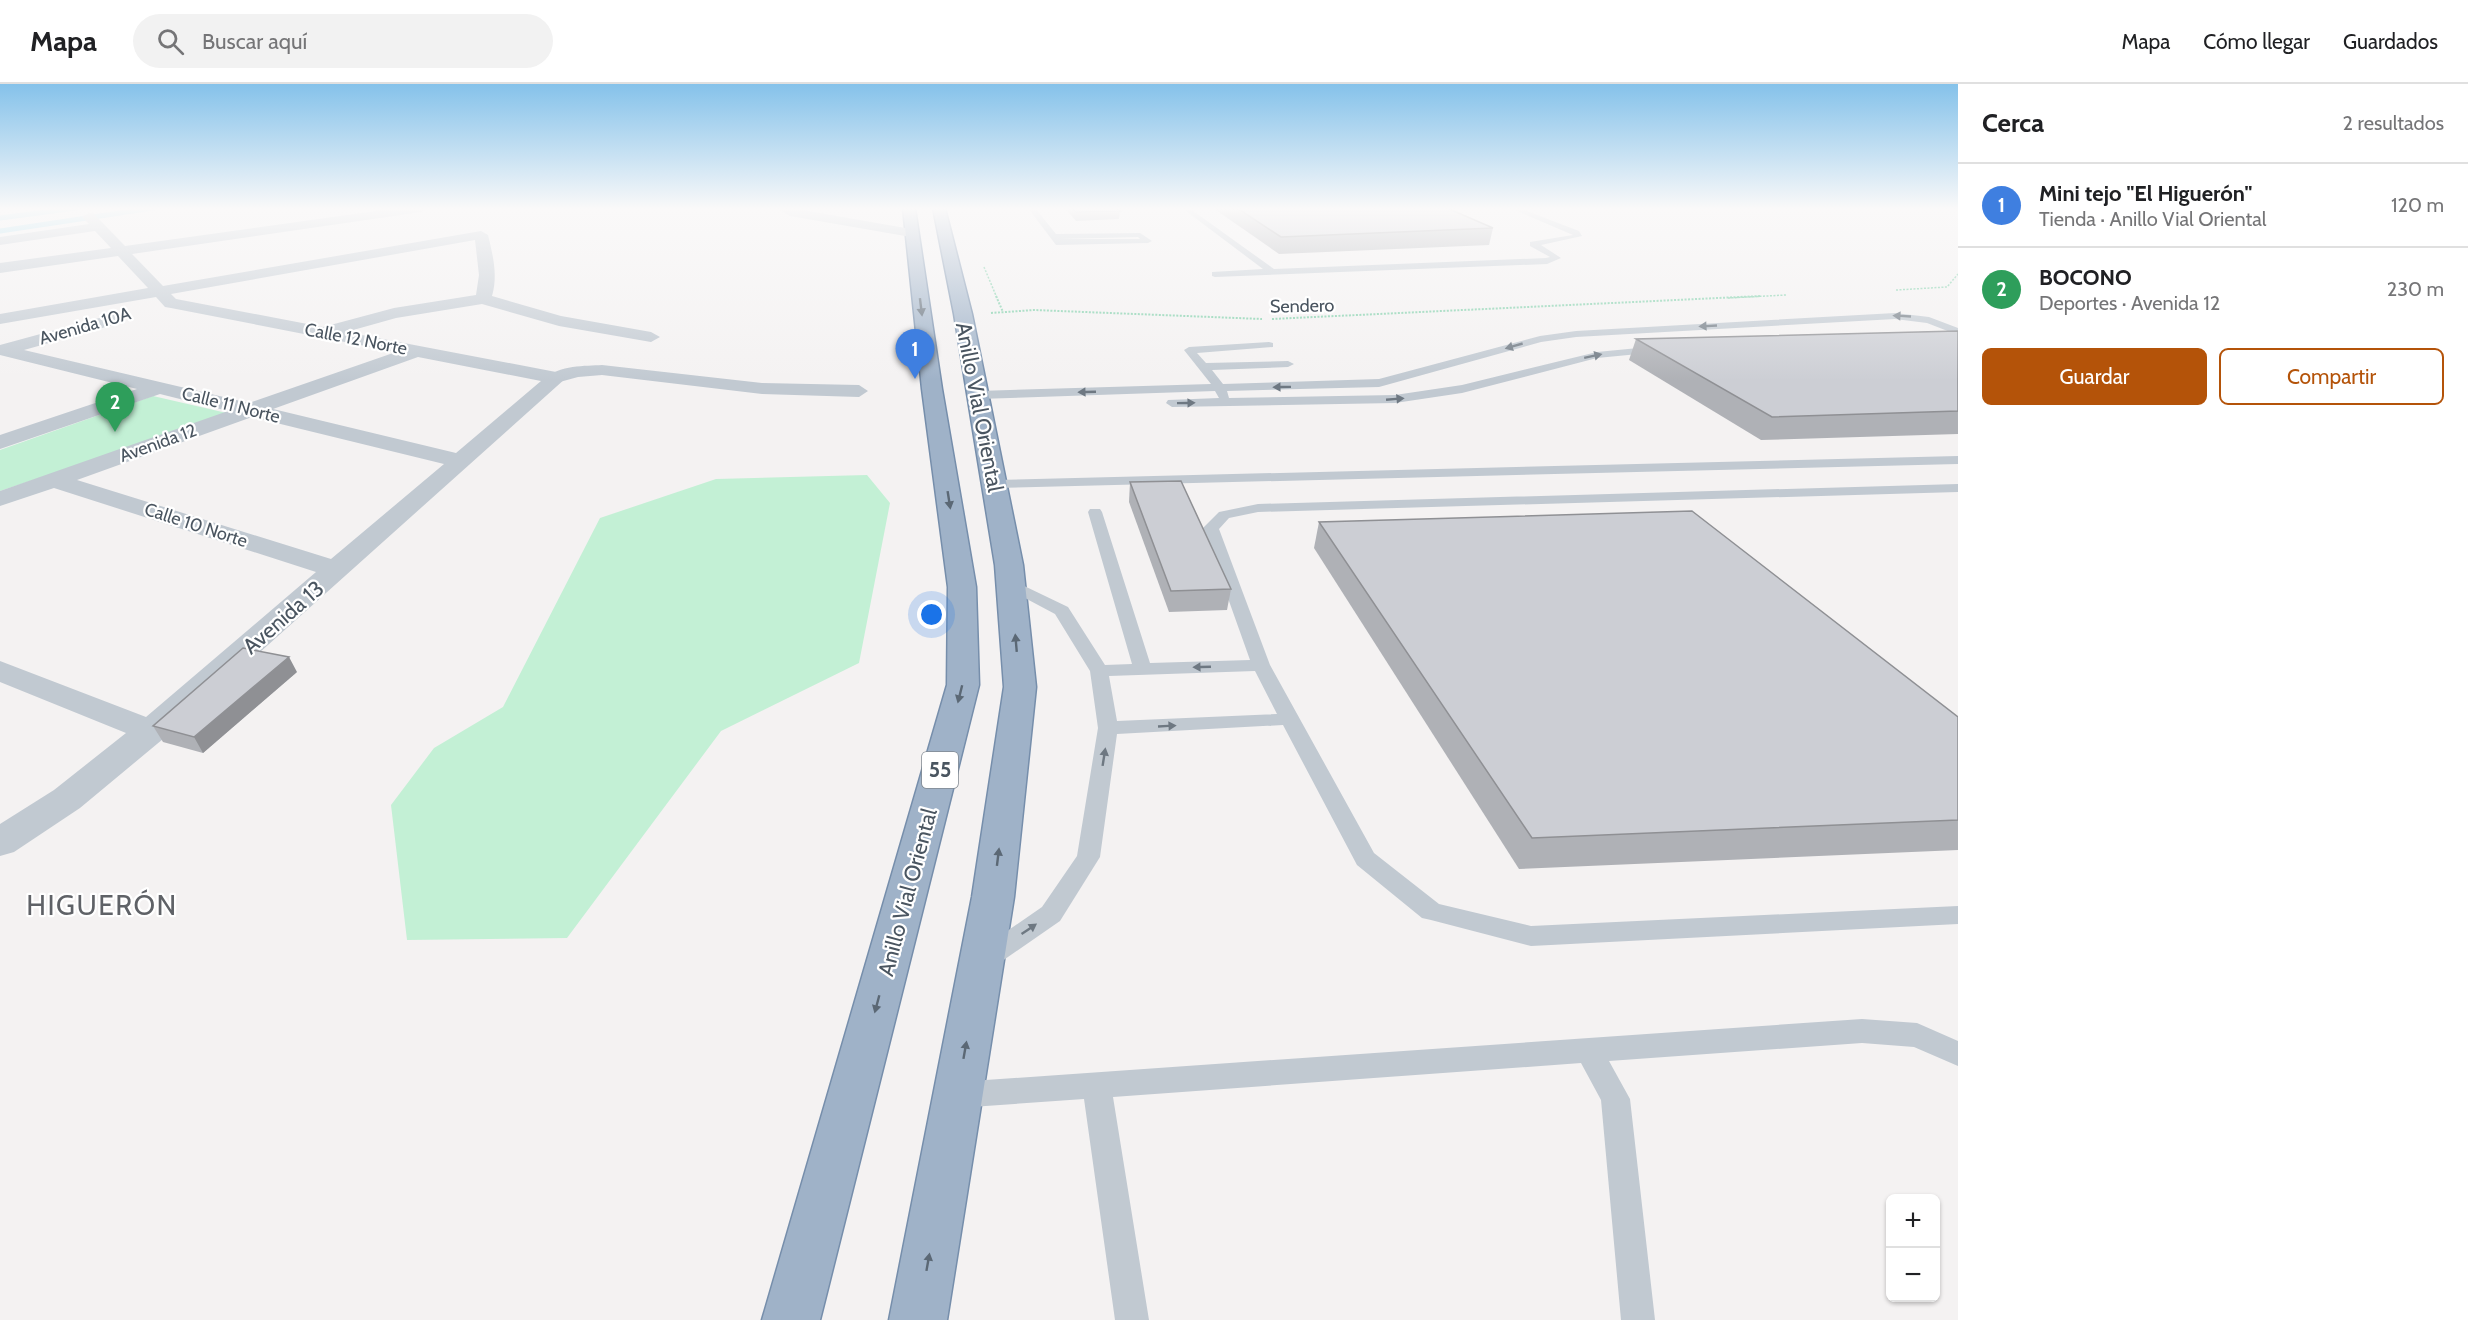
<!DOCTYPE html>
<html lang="es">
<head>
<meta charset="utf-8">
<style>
  :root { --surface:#fff; --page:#f2f2f2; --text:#202124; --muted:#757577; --line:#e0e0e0; --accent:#b45309 }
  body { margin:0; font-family:Cabin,sans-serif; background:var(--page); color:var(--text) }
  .controls { position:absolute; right:18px; bottom:18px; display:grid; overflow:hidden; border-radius:9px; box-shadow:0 2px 4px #0004 }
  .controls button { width:54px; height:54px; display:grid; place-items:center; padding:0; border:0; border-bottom:2px solid var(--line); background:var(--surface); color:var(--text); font:30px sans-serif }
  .you { position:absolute; left:932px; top:531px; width:21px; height:21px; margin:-15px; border:4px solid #fff; border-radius:50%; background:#1a73e8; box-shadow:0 0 0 9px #1a73e833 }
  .badge { display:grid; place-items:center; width:39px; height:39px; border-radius:50%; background:var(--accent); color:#fff; font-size:20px; font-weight:700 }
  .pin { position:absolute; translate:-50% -50px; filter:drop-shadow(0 2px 3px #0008) }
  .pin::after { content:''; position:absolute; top:32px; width:21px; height:18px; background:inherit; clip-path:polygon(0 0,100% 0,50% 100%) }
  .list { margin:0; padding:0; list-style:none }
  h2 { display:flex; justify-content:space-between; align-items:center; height:78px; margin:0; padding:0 24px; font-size:26px }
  h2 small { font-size:20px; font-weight:400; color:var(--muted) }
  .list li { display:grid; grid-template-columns:39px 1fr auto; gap:18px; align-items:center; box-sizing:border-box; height:84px; padding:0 24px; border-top:2px solid var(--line) }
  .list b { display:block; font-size:22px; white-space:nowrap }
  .list p { margin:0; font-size:20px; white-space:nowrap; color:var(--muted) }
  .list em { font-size:20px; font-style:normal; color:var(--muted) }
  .actions { display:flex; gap:12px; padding:18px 24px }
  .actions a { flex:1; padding:14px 0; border:2px solid var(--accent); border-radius:9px; text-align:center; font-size:21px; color:var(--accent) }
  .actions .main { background:var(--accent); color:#fff }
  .icon { flex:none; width:33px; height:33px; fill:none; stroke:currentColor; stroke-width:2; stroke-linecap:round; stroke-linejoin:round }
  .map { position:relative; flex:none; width:1958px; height:1236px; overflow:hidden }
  header { display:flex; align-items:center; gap:36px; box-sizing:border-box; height:84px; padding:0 30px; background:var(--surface); border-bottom:2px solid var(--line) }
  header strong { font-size:28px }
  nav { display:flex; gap:33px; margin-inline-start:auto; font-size:21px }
  .search { width:420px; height:54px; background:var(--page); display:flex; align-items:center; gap:15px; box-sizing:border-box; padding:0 21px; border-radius:33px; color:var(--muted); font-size:22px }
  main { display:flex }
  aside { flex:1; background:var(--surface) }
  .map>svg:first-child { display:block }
  .green { fill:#c3f0d5 }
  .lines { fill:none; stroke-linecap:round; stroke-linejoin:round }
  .stream { stroke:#91d7ec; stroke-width:5 }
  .trunk-casing { stroke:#768eab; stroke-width:3 }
  .path-far1 { stroke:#7bcea7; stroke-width:1.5; stroke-dasharray:2 1.5; stroke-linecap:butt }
  .path { stroke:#7bcea7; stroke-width:2; stroke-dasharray:2 1.5; stroke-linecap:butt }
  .service { fill:#c1c9d1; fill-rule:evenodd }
  .pedestrian { fill:#c1c9d1; fill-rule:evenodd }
  .minor { fill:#c1c9d1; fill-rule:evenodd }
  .trunk { fill:#9fb2c8; fill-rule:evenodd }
  .wall { fill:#afb1b6 }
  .shaded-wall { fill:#8f9094 }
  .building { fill:#ccced4; stroke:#8f9094; stroke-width:1.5 }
  .oneway { fill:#5b6875 }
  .oneway2 { fill:#6e7882 }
  .labels { text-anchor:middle; stroke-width:4.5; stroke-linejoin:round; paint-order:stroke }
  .far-street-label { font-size:18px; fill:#4a5560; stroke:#fff }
  .shield { fill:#fff; stroke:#808890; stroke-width:1.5 }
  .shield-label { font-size:21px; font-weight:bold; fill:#4a5560 }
  .street-label { font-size:22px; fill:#4a5560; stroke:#fff }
  .near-neighbourhood-label { font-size:28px; letter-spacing:1.5px; fill:#5f6267; stroke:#fff }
</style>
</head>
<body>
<header>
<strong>Mapa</strong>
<div class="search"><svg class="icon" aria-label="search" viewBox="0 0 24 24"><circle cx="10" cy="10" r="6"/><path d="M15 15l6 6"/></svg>Buscar aquí</div>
<nav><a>Mapa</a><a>Cómo llegar</a><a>Guardados</a></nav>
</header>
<main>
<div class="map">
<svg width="1958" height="1236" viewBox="0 0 1958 1236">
  <rect width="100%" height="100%" fill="#f4f2f2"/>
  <!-- green -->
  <g class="green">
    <polygon points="153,312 231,330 0,407 0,366"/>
    <polygon points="867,391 890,419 859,579 721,647 567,854 407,856 391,721 434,664 503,623 600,434 716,395"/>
  </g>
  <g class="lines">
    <!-- stream -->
    <g class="stream">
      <polyline points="0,134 76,124"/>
      <polyline points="0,147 153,124"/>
    </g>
    <defs>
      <g id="trunk">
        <polygon points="903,124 915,124 942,305 976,503 979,601 820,1236 762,1236 947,601 948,503 922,305"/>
        <polygon points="933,124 945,124 972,230 1023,481 1036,603 1014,813 947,1236 889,1236 972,813 1004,603 995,481 954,230"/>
      </g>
    </defs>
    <!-- trunk casing -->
    <use href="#trunk" class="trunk-casing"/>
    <!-- path-far1 -->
    <g class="path-far1">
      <polyline points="984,183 997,214"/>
      <polyline points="1896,206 1947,203 1958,190"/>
      <polyline points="1728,214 1786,211"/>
    </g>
    <!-- path -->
    <g class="path">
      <polyline points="996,212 1003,228"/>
      <polyline points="991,229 1034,226 1262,235"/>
      <polyline points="1272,235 1761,212"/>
    </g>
    <!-- service -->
    <g class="service">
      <path d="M 1028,124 L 1035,124 L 1056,150 L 1140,149 L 1152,157 L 1148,159 L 1056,161 ZM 1138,153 L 1140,155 L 1060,155 Z"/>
      <polygon points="1182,124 1189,124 1274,185 1546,174 1550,173 1530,162 1530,158 1573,151 1510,124 1519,124 1579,147 1582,152 1541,161 1561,174 1547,180 1215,193 1212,192 1212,188 1263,185"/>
      <polygon points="1895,229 1929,233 1958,244 1958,251 1927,239 1895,235 1576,253 1541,258 1379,303 1227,307 1229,314 1395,311 1462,301 1597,268 1659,262 1664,265 1659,268 1597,274 1462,309 1395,319 1172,323 1166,319 1168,316 1219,314 1215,307 978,315 972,311 978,307 1211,300 1184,266 1189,263 1269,258 1273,259 1273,263 1197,269 1206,279 1288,277 1294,280 1288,283 1212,286 1223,300 1379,295 1540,252 1576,247"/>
      <polygon points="1958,372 1958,380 995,404 988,400 995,396"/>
      <path d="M 1958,400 L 1958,408 L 1258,428 L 1229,434 L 1219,445 L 1270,581 L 1374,769 L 1439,820 L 1531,842 L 1958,822 L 1958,840 L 1531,862 L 1431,836 L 1422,834 L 1357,781 L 1283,641 L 1117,650 L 1100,773 L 1060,837 L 995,882 L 986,885 L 977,882 L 973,875 L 977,868 L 1042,823 L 1077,772 L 1098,644 L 1090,587 L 1055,530 L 1004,503 L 1012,498 L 1018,499 L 1068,523 L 1105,581 L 1132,580 L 1088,428 L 1090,425 L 1100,425 L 1102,428 L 1150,579 L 1250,576 L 1203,444 L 1219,428 L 1224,427 L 1258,420 ZM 1255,587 L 1277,630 L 1117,637 L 1109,592 Z"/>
      <polygon points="1862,935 1917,939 1958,957 1958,982 1914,963 1862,959 1609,977 1630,1015 1655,1236 1621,1236 1601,1016 1581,979 1113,1013 1149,1236 1115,1236 1084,1015 957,1024 947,1020 942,1011 947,1002 957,998"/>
    </g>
    <!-- pedestrian -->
    <path class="pedestrian" d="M 602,281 L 762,299 L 859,301 L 868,307 L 859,313 L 762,310 L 602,291 L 578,293 L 556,299 L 547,294 C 558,281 586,282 602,281 Z"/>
    <!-- minor -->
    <g class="minor">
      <path d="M 397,124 L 427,124 L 421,128 L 132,170 L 163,202 L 481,147 L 488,151 C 493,172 498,191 492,212 L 561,232 L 651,248 L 660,253 L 651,258 L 559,242 L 482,220 L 396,234 L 346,248 L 556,288 L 566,294 L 163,655 L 80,724 L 14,768 L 0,772 L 0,740 L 54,706 L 126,649 L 0,598 L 0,577 L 146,633 L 316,488 L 54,404 L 0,422 L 0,407 L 228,327 L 160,310 L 0,365 L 0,351 L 137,305 L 0,271 L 0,261 L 114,230 L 123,235 L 120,239 L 24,266 L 249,319 L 396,268 L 171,224 L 165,223 L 156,213 L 0,240 L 0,230 L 148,204 L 118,172 L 0,189 L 0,179 L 111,164 L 95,147 L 0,161 L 0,153 L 89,140 L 82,133 L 89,129 L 94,130 L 125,162 ZM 475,156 L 479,191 L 476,211 L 394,224 L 323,243 L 176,215 L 171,210 ZM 418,273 L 541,297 L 456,369 L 273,325 ZM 252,333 L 444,380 L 331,475 L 77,396 Z"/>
      <polygon points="776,124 791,124 911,145 918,149 911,153 790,132"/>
    </g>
    <!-- trunk -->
    <use href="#trunk" class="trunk"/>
  </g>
  <!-- wall -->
  <g class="wall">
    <polygon points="1065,124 1116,124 1120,127 1119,135 1076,137"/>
    <polygon points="1213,124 1447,124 1493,144 1489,161 1279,170"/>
    <polygon points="1958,247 1958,350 1761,356 1629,276 1636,255"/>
    <polygon points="1130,398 1231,505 1227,526 1169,528 1129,418"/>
    <polygon points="1319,438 1958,633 1958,766 1519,785 1314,464"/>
    <polygon points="297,588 203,669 163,658 153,642"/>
  </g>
  <!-- shaded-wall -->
  <polygon class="shaded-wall" points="289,573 297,588 203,669 194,653"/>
  <!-- building -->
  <g class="building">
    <polygon points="1072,124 1116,124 1120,127 1076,128"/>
    <polygon points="1237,124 1447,124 1493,144 1281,153"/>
    <polygon points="1958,247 1958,327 1772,333 1636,255"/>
    <polygon points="1181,397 1231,505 1171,507 1130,398"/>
    <polygon points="1692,427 1958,633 1958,736 1532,754 1319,438"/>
    <polygon points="243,564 289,573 194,653 153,642"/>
  </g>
  <!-- one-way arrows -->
  <defs><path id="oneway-solid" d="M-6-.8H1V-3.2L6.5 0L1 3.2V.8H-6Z" transform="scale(1.5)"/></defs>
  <g class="oneway">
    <use href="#oneway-solid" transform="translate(921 223) rotate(83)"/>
    <use href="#oneway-solid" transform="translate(949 416) rotate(81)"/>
    <use href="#oneway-solid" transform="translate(1016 559) rotate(-95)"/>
    <use href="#oneway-solid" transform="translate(960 610) rotate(104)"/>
    <use href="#oneway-solid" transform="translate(998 773) rotate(-83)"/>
    <use href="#oneway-solid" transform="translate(877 920) rotate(105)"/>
    <use href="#oneway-solid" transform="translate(965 966) rotate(-80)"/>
    <use href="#oneway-solid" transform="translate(928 1178) rotate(-80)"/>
  </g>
  <g class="oneway2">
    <use href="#oneway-solid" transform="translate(1902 232) rotate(-177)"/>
    <use href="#oneway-solid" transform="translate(1708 242) rotate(177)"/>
    <use href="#oneway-solid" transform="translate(1514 262) rotate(164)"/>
    <use href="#oneway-solid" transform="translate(1593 272) rotate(-12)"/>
    <use href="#oneway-solid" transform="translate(1282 303) rotate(179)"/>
    <use href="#oneway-solid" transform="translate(1087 308) rotate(178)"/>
    <use href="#oneway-solid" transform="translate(1395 315) rotate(-5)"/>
    <use href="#oneway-solid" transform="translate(1186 319) rotate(-1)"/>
    <use href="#oneway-solid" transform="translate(1202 583) rotate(178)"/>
    <use href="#oneway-solid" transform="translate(1167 642) rotate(-3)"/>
    <use href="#oneway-solid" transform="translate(1104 673) rotate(-81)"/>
    <use href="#oneway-solid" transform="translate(1029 845) rotate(-34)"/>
  </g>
  <!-- sky -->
  <linearGradient id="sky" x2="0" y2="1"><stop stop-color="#85c2ea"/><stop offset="0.42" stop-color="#faf9f9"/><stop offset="1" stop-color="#faf9f9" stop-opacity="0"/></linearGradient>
  <rect width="1958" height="297" fill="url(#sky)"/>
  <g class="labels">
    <!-- far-street labels -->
    <g class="far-street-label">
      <text transform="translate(1302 222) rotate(-1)" y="6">Sendero</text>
      <text transform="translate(85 242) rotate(-16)" y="6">Avenida 10A</text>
      <text transform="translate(356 255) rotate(11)" y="6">Calle 12 Norte</text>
      <text transform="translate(231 321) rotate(14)" y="6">Calle 11 Norte</text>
      <text transform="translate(158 359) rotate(-20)" y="6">Avenida 12</text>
      <text transform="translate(196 441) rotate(18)" y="6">Calle 10 Norte</text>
    </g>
    <!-- shield labels -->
    <rect class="shield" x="922" y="668" width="36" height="36" rx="4.5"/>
    <g class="shield-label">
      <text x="940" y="693">55</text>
    </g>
    <!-- street labels -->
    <g class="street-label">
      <text transform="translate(980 323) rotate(79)" y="8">Anillo Vial Oriental</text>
      <text transform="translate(283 533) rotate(-41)" y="8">Avenida 13</text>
      <text transform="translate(907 808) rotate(-75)" y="8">Anillo Vial Oriental</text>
    </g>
    <!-- near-neighbourhood labels -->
    <g class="near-neighbourhood-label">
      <text x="102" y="831">HIGUERÓN</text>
    </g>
  </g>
</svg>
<div class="controls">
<button>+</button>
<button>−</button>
</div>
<div class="you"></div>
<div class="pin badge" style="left:915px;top:295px;background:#3f7fe0">1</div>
<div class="pin badge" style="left:115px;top:348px;background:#2e9e5b">2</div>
</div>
<aside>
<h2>Cerca<small>2 resultados</small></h2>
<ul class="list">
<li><span class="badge" style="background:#3f7fe0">1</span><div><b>Mini tejo &quot;El Higuerón&quot;</b><p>Tienda · Anillo Vial Oriental</p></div><em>120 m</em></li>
<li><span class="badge" style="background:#2e9e5b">2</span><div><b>BOCONO</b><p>Deportes · Avenida 12</p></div><em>230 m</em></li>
</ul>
<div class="actions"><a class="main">Guardar</a><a>Compartir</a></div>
</aside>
</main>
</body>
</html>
